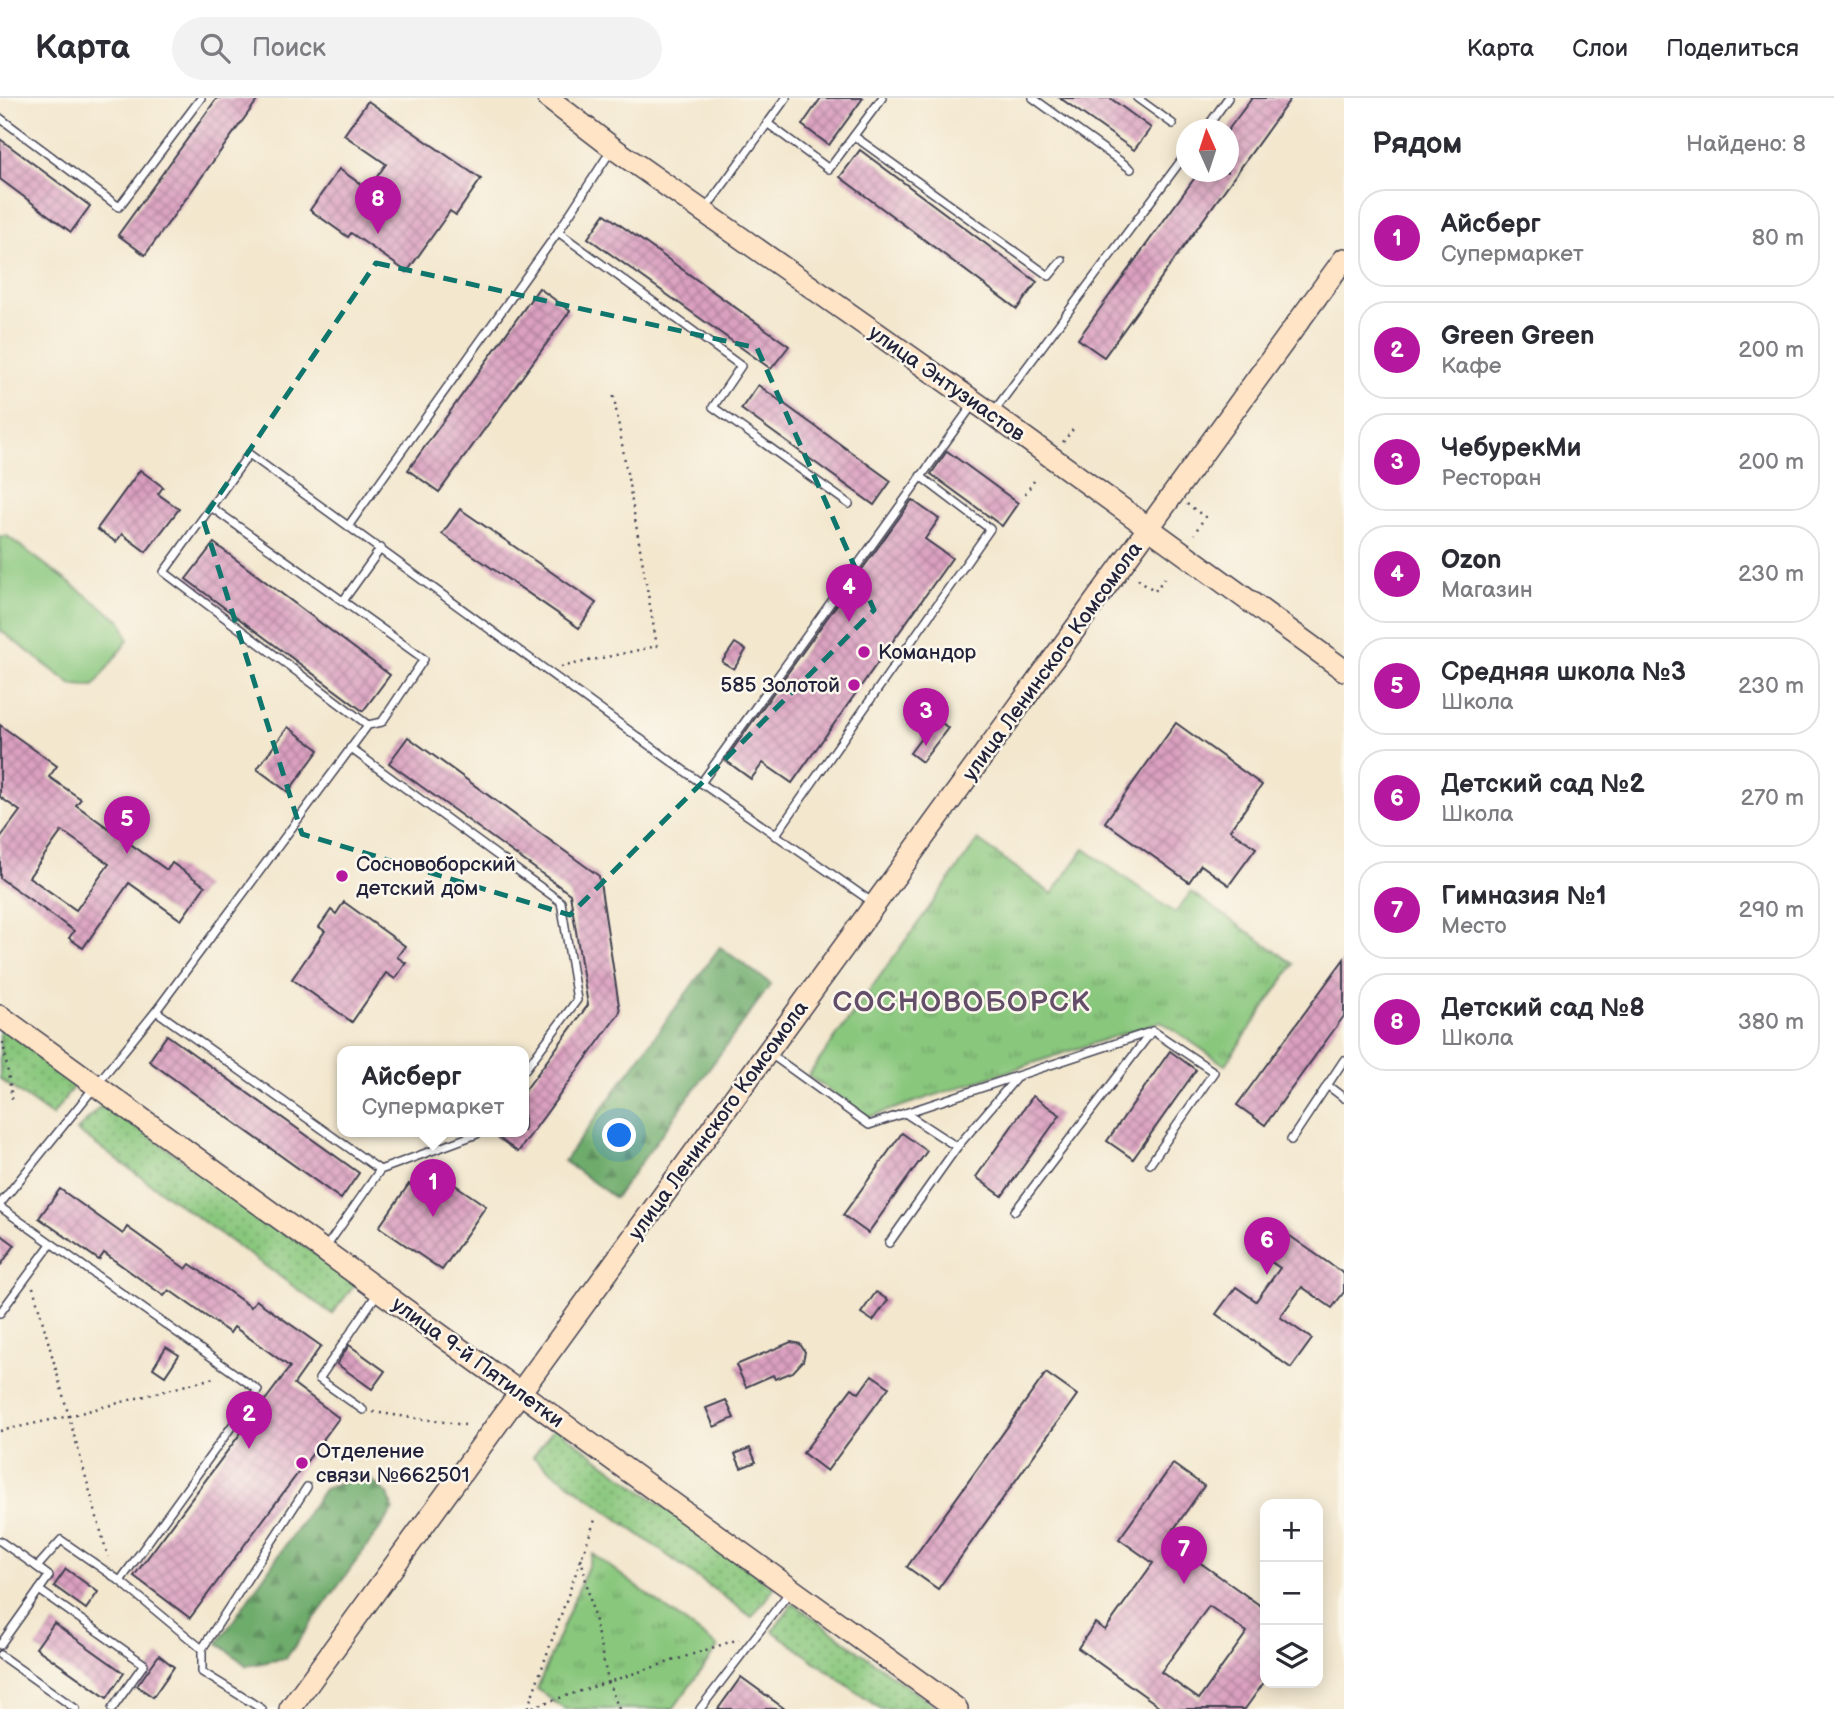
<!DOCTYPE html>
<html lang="ru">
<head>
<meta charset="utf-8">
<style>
  :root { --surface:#fff; --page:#f2f2f3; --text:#2b2b33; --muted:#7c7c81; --line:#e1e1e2; --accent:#b5179e }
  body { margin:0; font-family:"Balsamiq Sans",sans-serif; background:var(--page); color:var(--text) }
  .controls { position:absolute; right:21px; bottom:21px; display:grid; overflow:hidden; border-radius:14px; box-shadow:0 4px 18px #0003 }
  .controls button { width:63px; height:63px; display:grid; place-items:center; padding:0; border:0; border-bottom:2px solid var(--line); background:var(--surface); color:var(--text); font:35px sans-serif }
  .compass { position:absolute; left:1176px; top:21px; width:63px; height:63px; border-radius:50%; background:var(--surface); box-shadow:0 4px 18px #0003; rotate:357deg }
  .you { position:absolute; left:620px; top:1038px; width:24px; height:24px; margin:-18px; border:5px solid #fff; border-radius:50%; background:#1a73e8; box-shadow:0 0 0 10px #1a73e833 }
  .badge { display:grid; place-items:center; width:46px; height:46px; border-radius:50%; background:var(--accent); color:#fff; font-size:23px; font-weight:700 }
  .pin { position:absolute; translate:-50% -58px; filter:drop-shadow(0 2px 4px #0008) }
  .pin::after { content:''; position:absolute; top:37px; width:24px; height:21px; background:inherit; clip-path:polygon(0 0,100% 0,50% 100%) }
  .popup { position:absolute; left:337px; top:948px; width:192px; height:91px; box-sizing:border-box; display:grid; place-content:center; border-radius:14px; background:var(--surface); filter:drop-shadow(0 2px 5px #0005); font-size:23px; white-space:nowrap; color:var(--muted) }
  .popup b { font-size:26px; color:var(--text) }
  .popup::after { content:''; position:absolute; left:50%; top:100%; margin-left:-14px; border:14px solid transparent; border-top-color:var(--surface) }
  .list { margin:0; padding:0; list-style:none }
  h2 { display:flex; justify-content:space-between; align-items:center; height:91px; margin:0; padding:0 28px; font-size:30px }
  h2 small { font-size:23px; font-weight:400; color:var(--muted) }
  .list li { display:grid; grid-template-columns:46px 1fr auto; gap:21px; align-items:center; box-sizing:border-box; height:98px; margin:0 14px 14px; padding:0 14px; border:2px solid var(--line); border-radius:28px }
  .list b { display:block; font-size:26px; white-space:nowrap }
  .list p { margin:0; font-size:23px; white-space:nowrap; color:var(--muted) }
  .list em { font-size:23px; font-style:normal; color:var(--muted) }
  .icon { flex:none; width:38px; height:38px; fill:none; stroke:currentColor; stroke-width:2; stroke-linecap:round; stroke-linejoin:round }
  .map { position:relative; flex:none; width:1344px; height:1611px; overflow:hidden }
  header { display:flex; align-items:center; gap:42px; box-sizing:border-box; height:98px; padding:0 35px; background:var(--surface); border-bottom:2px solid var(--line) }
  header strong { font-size:33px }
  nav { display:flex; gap:38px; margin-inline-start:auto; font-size:24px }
  .search { width:490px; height:63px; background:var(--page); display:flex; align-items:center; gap:18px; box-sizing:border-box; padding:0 24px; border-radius:38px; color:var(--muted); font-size:26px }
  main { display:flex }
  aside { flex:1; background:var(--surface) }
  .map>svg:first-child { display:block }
  .grass { fill:url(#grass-dots); stroke:#56745c; stroke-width:2 }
  .forest { fill:url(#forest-firs); stroke:#486754; stroke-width:2 }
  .park { fill:url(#park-tufts); stroke:#56745c; stroke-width:2 }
  .pitch { fill:#89c77d; stroke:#56745c; stroke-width:2 }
  .building { fill:url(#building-cross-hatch); fill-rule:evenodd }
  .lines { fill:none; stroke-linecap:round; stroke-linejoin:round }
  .lane-casing { stroke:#414051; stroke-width:10 }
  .secondary-casing { stroke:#414051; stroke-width:24 }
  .path { stroke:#414051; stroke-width:2.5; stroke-dasharray:2 5; stroke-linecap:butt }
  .lane { stroke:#fff; stroke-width:7 }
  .secondary { stroke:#ffe4c6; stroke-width:21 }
  .marked { fill:none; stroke:#0f766e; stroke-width:5; stroke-dasharray:14 9; stroke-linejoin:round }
  .poi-dot { fill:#b5179e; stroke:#fbf7ec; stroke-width:2.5 }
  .labels { text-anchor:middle; stroke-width:5; stroke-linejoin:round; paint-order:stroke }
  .street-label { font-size:21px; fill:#22223b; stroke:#fbf7ec }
  .poi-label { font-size:21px; fill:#22223b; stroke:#fbf7ec; text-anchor:start }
  .district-label { font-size:28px; font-weight:bold; letter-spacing:2px; fill:#634e6a; stroke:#fbf7ec }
</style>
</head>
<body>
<header>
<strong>Карта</strong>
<div class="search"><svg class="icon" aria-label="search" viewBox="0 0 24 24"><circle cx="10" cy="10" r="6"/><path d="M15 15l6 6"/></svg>Поиск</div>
<nav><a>Карта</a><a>Слои</a><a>Поделиться</a></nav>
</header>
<main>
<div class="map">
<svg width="1344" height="1611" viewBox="0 0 1344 1611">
  <defs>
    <pattern id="grass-dots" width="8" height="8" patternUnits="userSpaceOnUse" patternTransform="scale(1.75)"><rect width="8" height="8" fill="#89c77d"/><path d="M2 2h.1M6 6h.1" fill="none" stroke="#70a168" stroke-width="1.8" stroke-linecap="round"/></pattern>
    <pattern id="forest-firs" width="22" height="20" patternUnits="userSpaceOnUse" patternTransform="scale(1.75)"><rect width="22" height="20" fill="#6eac6c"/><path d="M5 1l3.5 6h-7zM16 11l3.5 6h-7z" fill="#5a8c5a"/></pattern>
    <pattern id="park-tufts" width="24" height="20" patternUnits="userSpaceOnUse" patternTransform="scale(1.75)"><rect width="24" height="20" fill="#89c77d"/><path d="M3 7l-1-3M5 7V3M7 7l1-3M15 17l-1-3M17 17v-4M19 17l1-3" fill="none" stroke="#70a168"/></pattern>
    <pattern id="building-cross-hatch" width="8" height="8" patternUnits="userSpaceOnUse" patternTransform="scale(1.75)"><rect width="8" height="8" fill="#dba0c0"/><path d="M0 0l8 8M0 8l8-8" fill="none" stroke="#b1829d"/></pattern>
  </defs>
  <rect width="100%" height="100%" fill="#fbf7ec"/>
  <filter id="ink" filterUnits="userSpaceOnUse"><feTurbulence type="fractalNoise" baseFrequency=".0143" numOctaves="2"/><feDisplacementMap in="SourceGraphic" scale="14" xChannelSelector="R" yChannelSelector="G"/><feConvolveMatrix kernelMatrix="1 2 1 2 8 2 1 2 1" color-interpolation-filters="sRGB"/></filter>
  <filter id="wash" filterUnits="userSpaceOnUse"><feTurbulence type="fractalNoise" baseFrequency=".00686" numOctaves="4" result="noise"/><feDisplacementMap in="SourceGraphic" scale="28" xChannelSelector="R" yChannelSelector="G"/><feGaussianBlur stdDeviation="1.57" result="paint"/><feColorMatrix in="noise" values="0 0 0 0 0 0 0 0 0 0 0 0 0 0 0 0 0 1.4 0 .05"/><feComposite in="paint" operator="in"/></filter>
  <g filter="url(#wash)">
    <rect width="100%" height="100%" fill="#f3e7ce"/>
    <!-- grass -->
    <g class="grass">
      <polygon points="0,926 78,982 52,1018 0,981"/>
      <polygon points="103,1005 356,1185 332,1216 77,1033"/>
      <polygon points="555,1329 774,1490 752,1519 533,1359"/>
      <polygon points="793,1505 938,1611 880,1611 773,1533"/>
    </g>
    <!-- forest -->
    <g class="forest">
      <polygon points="720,849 771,886 615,1100 564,1063"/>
      <polygon points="365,1377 388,1396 393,1412 286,1560 247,1568 218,1545 324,1391"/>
    </g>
    <!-- park -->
    <g class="park">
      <polygon points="978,742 1052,796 1084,751 1175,815 1191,794 1294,866 1225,967 1161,923 869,1019 808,978"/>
      <polygon points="593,1456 718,1549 673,1611 564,1611 537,1591"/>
    </g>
    <!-- pitch -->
    <polygon class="pitch" points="0,438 7,438 122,524 128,542 94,588 72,587 0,532"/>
    <g id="blocks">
      <!-- building -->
      <g class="building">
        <polygon points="217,0 259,0 145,157 118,137"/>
        <polygon points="821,0 863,0 829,47 802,27"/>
        <polygon points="1060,0 1110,0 1151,30 1134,52"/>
        <polygon points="1252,0 1291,0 1104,259 1078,241 1199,74 1228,74 1228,32"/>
        <polygon points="368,3 481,81 456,117 450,113 407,174 351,135 348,139 310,112 339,71 368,91 386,66 344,37"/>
        <polygon points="0,41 90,108 71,134 0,81"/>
        <polygon points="860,52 1037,184 1017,211 840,79"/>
        <polygon points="605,116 789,248 771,271 588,140"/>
        <polygon points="539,190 570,213 439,394 408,372"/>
        <polygon points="758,287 891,383 874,407 741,311"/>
        <polygon points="947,353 1018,405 1002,428 931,376"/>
        <polygon points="140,372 163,389 158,396 179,411 146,454 122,436 116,444 97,431"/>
        <polygon points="912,402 939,421 925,441 952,460 792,685 763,665 751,681 725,662"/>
        <polygon points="460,411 596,505 579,530 442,436"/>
        <polygon points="214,445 390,577 363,613 186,481"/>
        <polygon points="735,545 746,552 734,571 722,564"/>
        <polygon points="936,620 948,630 922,664 910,655"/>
        <polygon points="1176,625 1262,687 1230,732 1256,750 1229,787 1201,767 1189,784 1105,724"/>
        <path d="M 0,627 L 57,668 L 49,679 L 81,701 L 76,707 L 167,772 L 172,765 L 205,788 L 181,822 L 129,785 L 83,850 L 69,840 L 74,833 L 0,780 L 0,740 L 20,713 L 0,699 ZM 62,733 L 109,766 L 76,812 L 29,779 Z"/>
        <polygon points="288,629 319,652 288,694 257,671"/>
        <polygon points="408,639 599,778 620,914 518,1054 489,1033 524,1033 524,994 588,907 570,796 389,665"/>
        <polygon points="344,804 405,848 397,859 406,865 395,881 386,875 352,924 292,881 325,833 319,829 331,812 336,816"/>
        <polygon points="1344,861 1344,918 1265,1027 1237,1007"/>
        <polygon points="167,937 359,1075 341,1101 149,963"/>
        <polygon points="1170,953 1196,972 1133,1061 1107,1043"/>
        <polygon points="1033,998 1060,1017 1002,1098 976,1079"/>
        <polygon points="902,1035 927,1053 868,1135 843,1117"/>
        <polygon points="439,1076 486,1108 442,1172 379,1129 409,1086 424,1097"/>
        <polygon points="60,1091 123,1136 127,1129 186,1171 190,1166 251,1209 256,1202 321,1248 294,1286 339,1320 190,1520 134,1478 290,1269 234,1229 230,1235 169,1192 164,1198 104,1155 99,1162 39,1120"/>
        <polygon points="1280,1131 1344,1176 1344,1194 1332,1210 1302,1189 1280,1219 1312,1241 1291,1270 1216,1216 1236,1189 1256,1203 1280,1170 1261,1157"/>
        <polygon points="0,1136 15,1147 0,1168"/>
        <polygon points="876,1194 888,1202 873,1223 861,1215"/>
        <polygon points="791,1244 800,1246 805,1254 803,1263 793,1274 775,1281 773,1277 746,1289 736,1267"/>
        <polygon points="349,1247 385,1273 372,1291 337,1266"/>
        <polygon points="166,1249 179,1257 165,1278 153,1270"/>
        <polygon points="1046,1275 1077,1297 938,1491 907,1469"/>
        <polygon points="872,1277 889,1289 827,1373 803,1355 852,1290 859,1295"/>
        <polygon points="726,1302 734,1320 714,1329 706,1310"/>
        <polygon points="750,1350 756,1364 741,1370 735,1356"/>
        <path d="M 1173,1366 L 1204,1388 L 1167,1441 L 1265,1511 L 1265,1583 L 1245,1611 L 1163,1611 L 1078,1550 L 1095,1525 L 1105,1532 L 1153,1465 L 1119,1441 ZM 1209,1508 L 1247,1534 L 1199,1601 L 1161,1574 Z"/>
        <polygon points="66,1471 98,1494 86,1511 54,1488"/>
        <polygon points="54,1525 124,1575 107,1600 36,1550"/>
        <polygon points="159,1557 174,1569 153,1599 137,1588"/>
        <polygon points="741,1579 785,1611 718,1611"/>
      </g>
    </g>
  </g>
  <g filter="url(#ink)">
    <use href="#blocks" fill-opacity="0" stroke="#414051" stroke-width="2"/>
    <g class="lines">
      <defs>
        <g id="lane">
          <polyline points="1033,0 1131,71"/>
          <polyline points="1137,0 1173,26"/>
          <polyline points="0,20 119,109 201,0"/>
          <polyline points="767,25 829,71 882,0"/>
          <polyline points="1205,32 1228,0"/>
          <polyline points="854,38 1049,178 1062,162"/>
          <polyline points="704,113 786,0"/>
          <polyline points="558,134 741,268 713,309 849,406"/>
          <polyline points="994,313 1186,56"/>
          <polyline points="349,427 558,134 612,51"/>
          <polyline points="343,503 381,450"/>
          <polyline points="368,627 164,474 249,356 701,685 872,804"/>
          <polyline points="350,650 561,804 577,902 524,973"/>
          <polyline points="701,685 974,305"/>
          <polyline points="775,738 990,431 920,378"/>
          <polyline points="156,913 380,1072"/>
          <polyline points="769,955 869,1027 1153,933 1214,974 1150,1066"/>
          <polyline points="1327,987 1344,1000"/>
          <polyline points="905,1015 957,1049"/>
          <polyline points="1291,1042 1344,962"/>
          <polyline points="0,1106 156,913 368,627 382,624 424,561 211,409"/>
          <polyline points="0,1109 258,1292 120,1483"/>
          <polyline points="1015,1113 1152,933"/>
          <polyline points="889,1145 957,1049 1017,979"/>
          <polyline points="324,1152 380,1072 477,1036 479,1033"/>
          <polyline points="0,1215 51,1146"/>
          <polyline points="363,1312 319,1281 377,1196"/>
          <polyline points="0,1443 37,1469 61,1442 120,1483 202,1551 202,1574 262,1611"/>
          <polyline points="39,1492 144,1566 112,1611"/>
          <polyline points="0,1547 49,1478 37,1469"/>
          <polyline points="202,1551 307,1389"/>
          <polyline points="0,1557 76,1611"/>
          <polyline points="700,1611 791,1492"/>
        </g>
        <g id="secondary">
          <polyline points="548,0 613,50 992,316 1344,572"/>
          <polyline points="0,918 957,1611"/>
          <polyline points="290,1611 1344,161"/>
        </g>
      </defs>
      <!-- lane casing -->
      <use href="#lane" class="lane-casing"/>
      <!-- secondary casing -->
      <use href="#secondary" class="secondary-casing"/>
      <!-- path -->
      <g class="path">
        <polyline points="1063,344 1074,330"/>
        <polyline points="1025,396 1034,383"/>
        <polyline points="1187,406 1205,419 1194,436"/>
        <polyline points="1138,481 1155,493 1166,478"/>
        <polyline points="561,569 657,548 613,294"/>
        <polyline points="3,944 13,1006"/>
        <polyline points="33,1189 108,1459"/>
        <polyline points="373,1314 465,1327"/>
        <polyline points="0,1333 69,1318 217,1279"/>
        <polyline points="581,1460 608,1583 619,1611"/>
        <polyline points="528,1609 596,1419"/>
        <polyline points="526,1611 739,1541"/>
      </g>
      <!-- lane -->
      <use href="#lane" class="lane"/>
      <!-- secondary -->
      <use href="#secondary" class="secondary"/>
    </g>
  </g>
  <!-- marked area -->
  <path class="marked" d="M 376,165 L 757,250 L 874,512 L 570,817 L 302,736 L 203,421 Z"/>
  <!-- markers -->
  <g class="poi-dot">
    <circle cx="864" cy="554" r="7"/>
    <circle cx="854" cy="587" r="7"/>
    <circle cx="342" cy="778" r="7"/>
    <circle cx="302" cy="1365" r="7"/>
  </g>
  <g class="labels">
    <!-- street labels -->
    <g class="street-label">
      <text transform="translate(947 285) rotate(35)" y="7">улица Энтузиастов</text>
      <text transform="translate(1052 563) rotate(-54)" y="7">улица Ленинского Комсомола</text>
      <text transform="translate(718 1022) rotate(-54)" y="7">улица Ленинского Комсомола</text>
      <text transform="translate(478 1264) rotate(36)" y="7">улица 9-й Пятилетки</text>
    </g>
    <!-- poi labels -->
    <g class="poi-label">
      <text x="878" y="561">Командор</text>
      <text x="840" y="594" text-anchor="end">585 Золотой</text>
      <text x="356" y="773">Сосновоборский<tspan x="356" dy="24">детский дом</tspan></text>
      <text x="316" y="1360">Отделение<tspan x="316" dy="24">связи №662501</tspan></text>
    </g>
    <!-- district labels -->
    <g class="district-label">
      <text x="962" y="913">СОСНОВОБОРСК</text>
    </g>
  </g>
</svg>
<div class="controls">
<button>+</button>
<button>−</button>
<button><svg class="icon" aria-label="layers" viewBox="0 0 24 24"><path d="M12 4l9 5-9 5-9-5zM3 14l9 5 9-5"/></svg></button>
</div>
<svg class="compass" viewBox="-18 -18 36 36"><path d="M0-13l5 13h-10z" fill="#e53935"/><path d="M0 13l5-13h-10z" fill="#7c7c81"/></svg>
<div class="you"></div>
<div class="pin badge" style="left:433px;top:1119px">1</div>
<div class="popup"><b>Айсберг</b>Супермаркет</div>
<div class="pin badge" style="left:249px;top:1351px">2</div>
<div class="pin badge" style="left:926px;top:648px">3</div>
<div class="pin badge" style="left:849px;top:524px">4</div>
<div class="pin badge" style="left:127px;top:756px">5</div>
<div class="pin badge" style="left:1267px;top:1177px">6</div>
<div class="pin badge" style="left:1184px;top:1486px">7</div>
<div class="pin badge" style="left:378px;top:136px">8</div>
</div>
<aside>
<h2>Рядом<small>Найдено: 8</small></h2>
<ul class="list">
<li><span class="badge">1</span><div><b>Айсберг</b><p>Супермаркет</p></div><em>80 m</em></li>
<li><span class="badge">2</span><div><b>Green Green</b><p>Кафе</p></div><em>200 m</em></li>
<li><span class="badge">3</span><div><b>ЧебурекМи</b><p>Ресторан</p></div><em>200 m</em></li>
<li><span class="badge">4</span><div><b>Ozon</b><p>Магазин</p></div><em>230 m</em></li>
<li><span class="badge">5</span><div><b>Средняя школа №3</b><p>Школа</p></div><em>230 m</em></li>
<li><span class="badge">6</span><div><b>Детский сад №2</b><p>Школа</p></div><em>270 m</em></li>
<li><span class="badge">7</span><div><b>Гимназия №1</b><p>Место</p></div><em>290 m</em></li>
<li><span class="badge">8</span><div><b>Детский сад №8</b><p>Школа</p></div><em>380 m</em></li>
</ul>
</aside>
</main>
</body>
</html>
